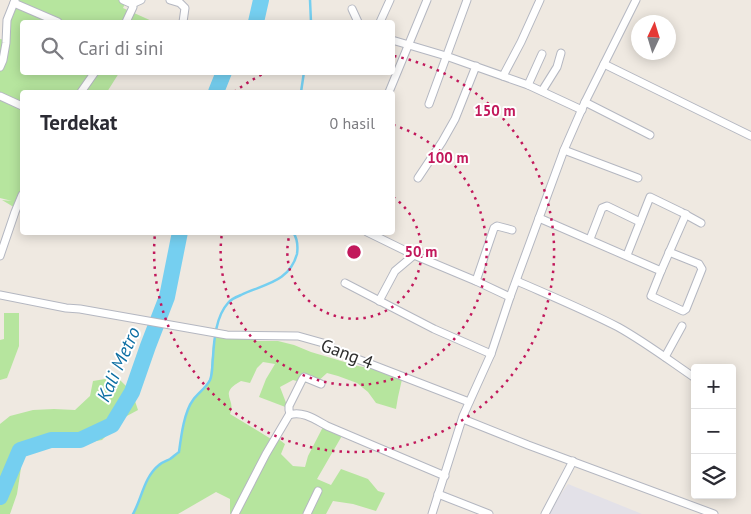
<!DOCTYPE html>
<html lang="id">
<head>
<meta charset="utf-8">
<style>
  :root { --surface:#fff; --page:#f7f7f7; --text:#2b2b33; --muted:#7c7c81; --line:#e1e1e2 }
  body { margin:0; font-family:"PT Sans",sans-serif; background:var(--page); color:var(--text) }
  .controls { position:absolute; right:15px; bottom:15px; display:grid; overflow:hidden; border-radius:5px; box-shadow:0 2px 12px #0003 }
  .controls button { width:45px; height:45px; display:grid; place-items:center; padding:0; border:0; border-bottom:1px solid var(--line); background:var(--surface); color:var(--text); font:25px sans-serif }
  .compass { position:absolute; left:631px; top:15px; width:45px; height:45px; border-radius:50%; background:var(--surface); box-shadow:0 2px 12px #0003; rotate:4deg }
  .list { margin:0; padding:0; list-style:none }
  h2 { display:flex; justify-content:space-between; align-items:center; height:65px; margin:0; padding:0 20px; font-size:21px }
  h2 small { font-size:16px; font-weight:400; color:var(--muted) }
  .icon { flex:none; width:28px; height:28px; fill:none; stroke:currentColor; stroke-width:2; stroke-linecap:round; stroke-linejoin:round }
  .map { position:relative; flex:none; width:751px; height:514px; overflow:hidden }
  .search { position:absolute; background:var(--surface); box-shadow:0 2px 12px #0003; left:20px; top:20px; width:375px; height:55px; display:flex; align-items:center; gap:12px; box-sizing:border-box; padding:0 18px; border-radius:5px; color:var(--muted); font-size:19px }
  .panel { position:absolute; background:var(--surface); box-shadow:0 2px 12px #0003; left:20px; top:90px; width:375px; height:145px; border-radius:5px }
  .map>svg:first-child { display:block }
  .industrial { fill:#e3e1e8 }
  .green { fill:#b6e59e }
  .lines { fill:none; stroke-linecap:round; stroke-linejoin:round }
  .stream { stroke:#75cff0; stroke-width:2.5 }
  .river { stroke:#75cff0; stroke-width:16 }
  .street-casing { stroke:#b4b7c1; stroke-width:9 }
  .street { stroke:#fff; stroke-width:7 }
  .ring { fill:none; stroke:#c2185b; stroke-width:2.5; stroke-dasharray:2.5 5 }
  .labels { text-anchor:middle; stroke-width:4; stroke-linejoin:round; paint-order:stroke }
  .street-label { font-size:18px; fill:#2e2e2e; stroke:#fff }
  .water-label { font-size:19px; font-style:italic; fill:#0d6fa3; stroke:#fff }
  .centre { fill:#c2185b; stroke:#fff; stroke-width:2.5 }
  .ring-label { font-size:15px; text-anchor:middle; font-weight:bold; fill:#c2185b; stroke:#fff; stroke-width:4; stroke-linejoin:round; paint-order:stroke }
</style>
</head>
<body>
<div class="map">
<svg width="751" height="514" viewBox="0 0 751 514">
  <rect width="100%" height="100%" fill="#efe9e1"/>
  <!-- industrial -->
  <polygon class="industrial" points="568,484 642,514 547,514"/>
  <!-- green -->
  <g class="green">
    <polygon points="10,0 127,0 123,8 154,22 22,22 22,72 119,73 107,92 22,92 22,212 2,200 12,201 0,198 0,39 5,40 11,3"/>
    <polygon points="4,313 19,313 19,346 7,378 0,380 0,340 4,339"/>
    <path d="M 216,333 L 256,338 L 256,341 L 278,341 L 294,345 L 311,352 L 358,366 L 403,375 L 398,397 L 396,409 L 376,403 L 368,392 L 357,383 L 338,376 L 327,373 L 316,383 L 304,383 L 293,380 L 280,387 L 288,408 L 259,397 L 266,379 L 275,364 L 263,362 L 257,368 L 250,383 L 241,381 C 217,394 237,399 230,414 L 276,442 L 276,437 L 285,444 L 281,454 L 293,466 L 305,467 L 308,456 L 324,425 L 343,434 L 317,479 L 331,485 L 341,469 L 368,479 L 378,491 L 385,493 L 376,511 L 353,504 L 333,501 L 326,514 L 230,514 L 230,499 L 216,492 L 178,514 L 133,514 C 142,498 144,477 159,465 C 162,462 166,461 170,459 C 173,457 176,454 179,452 L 184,421 L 192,401 L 202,391 L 210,379 L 213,344 Z"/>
    <polygon points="117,377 132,392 138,410 125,417 102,440 79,444 51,440 20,450 21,468 17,494 10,514 0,514 0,424 10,416 33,410 54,409 75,410 90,396 93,381"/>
  </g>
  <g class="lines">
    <!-- stream -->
    <g class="stream">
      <polyline points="310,0 311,22"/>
      <polyline points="301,92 304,72"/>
      <path d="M 133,514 C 142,498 144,477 159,465 C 162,462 166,461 170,459 C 173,457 176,454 179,452 C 181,437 184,412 193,400 C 198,393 206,388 210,380 C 213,373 212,364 213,357 C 214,340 216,316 228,303 C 231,299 236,297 241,295 C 263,284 289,283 297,254 C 298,247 297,238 293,232"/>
    </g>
    <!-- river -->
    <g class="river">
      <polyline points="256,22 261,0"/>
      <polyline points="216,92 224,72"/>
      <polyline points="0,497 20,450 51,440 80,440 112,425 132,392 148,346 167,297 180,232"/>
    </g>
    <defs>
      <g id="street">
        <polyline points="123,0 132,4 133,7 126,22"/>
        <polyline points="170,0 180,3 185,8 183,22"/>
        <polyline points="14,3 58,22"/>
        <polyline points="132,4 141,0"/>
        <polyline points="352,9 358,22"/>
        <polyline points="380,22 390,0"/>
        <polyline points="392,40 446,56 528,85 582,110"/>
        <polyline points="604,64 751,136"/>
        <polyline points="0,67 3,60 6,43 7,20 15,0"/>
        <polyline points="503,76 521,42 540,0"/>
        <polyline points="528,85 542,54"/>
        <polyline points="542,91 557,67 561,53"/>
        <polyline points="81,92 95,72"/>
        <polyline points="389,92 427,0"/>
        <polyline points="0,96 22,106"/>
        <polyline points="585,102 650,135"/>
        <polyline points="429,104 467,0"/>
        <polyline points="564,150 638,178"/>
        <polyline points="418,178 442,142 455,119 476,66"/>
        <polyline points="539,218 661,271 651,296 683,311 686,309 702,269 699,264 669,252"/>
        <polyline points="367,232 414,255 476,281 510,297"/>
        <polyline points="590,239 602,208 607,206 640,222"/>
        <polyline points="627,255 650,197 681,212 701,223"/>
        <polyline points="0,256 15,212 22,195"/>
        <polyline points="661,271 686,214"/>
        <polyline points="476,281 494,228 497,226 512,230"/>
        <path d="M 517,281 C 551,296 585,310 618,327 C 645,342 670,361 695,378"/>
        <polyline points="345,283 434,329 491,354"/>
        <polyline points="0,295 66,308 80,309 227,335 298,336 323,343 347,355 469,402"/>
        <polyline points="379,301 395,271 414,255"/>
        <polyline points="665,357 682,326"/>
        <polyline points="290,414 289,410 289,406 302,380 304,377 321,384"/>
        <polyline points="463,419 528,445 714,514"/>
        <polyline points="438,494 489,514"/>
        <path d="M 235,514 L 266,454 L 289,415 C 302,410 316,420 327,426 L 445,476"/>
        <polyline points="307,514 318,491"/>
        <polyline points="432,514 463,416 491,354 510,297 564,150 585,102 636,0"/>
        <polyline points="545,514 573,461"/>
      </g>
    </defs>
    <!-- street casing -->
    <use href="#street" class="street-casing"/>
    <!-- street -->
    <use href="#street" class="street"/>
  </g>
  <!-- distance rings -->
  <g class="ring">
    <path d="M393 197A67 67 0 1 1 290 233"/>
    <path d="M393 125A133 133 0 1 1 222 233"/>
    <path d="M234 92A200 200 0 0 1 265 73M394 56A200 200 0 1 1 155 233"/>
  </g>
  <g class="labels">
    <!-- street labels -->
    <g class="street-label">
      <text transform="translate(347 354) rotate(21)" y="6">Gang 4</text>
    </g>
    <!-- water labels -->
    <g class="water-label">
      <text transform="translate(118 364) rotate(-66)" y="7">Kali Metro</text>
    </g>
  </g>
  <circle cx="354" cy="252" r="8" class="centre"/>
  <g class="ring-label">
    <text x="495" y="116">150 m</text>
    <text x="448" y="163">100 m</text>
    <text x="421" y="257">50 m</text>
  </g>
</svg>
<div class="controls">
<button>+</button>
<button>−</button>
<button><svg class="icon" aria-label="layers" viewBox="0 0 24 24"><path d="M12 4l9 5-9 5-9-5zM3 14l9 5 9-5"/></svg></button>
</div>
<svg class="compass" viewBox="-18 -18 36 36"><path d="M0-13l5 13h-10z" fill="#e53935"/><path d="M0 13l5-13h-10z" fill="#7c7c81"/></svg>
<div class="search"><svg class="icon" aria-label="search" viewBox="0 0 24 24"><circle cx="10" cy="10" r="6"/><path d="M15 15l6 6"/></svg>Cari di sini</div>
<section class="panel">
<h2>Terdekat<small>0 hasil</small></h2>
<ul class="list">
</ul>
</section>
</div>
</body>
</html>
